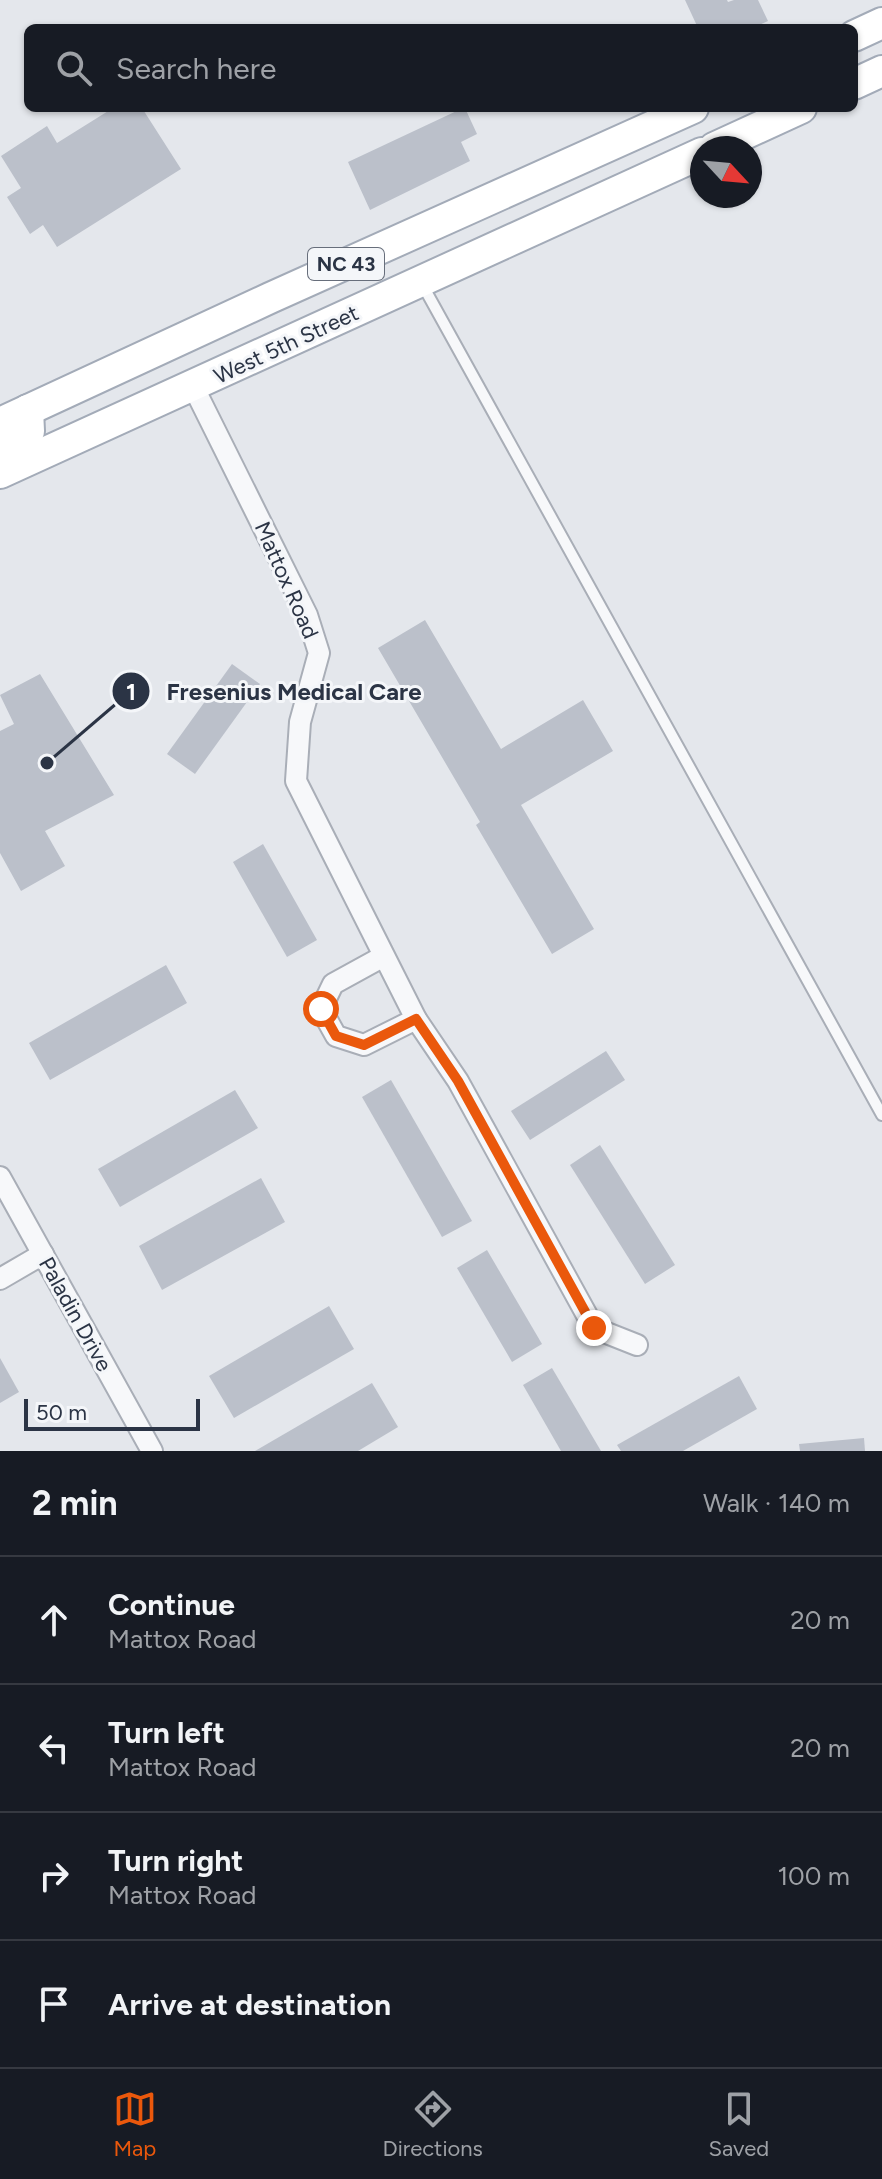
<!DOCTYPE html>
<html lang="en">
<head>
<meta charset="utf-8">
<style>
  :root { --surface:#171b24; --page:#20242c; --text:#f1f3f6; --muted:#9ea1a6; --line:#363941; --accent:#ea580c }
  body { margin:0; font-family:Figtree,sans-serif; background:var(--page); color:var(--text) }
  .compass { position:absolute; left:690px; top:136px; width:72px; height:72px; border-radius:50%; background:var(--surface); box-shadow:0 2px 6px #0004; rotate:116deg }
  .scale { position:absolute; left:24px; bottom:20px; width:176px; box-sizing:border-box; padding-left:8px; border:4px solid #2b3445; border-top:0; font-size:22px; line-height:28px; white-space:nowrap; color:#2b3445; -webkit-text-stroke:6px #f4f6f9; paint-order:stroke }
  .stop { position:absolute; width:24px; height:24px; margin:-18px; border:6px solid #ea580c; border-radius:50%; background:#fff }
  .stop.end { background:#ea580c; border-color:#fff; box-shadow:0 2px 8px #0008 }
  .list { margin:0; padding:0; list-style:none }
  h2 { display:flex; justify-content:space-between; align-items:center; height:104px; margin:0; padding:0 32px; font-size:34px }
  h2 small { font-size:26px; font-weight:400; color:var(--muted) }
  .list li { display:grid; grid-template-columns:52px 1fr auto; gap:24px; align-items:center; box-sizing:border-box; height:128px; padding:0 32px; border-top:2px solid var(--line) }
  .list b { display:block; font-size:30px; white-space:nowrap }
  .list p { margin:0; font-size:26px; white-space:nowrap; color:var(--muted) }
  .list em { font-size:26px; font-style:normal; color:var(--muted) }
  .icon { flex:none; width:44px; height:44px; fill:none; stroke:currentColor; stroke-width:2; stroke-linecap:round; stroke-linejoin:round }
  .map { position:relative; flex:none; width:882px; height:1451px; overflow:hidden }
  .search { position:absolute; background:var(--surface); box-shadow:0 2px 6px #0004; left:24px; right:24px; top:24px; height:88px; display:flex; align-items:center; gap:20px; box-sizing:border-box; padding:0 28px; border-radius:12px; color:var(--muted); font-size:30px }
  .sheet { height:616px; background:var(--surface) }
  nav { display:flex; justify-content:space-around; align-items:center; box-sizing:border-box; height:112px; border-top:2px solid var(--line); background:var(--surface); font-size:22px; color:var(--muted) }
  nav a { display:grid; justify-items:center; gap:4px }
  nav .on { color:var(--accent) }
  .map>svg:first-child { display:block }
  .building { fill:#bbc0ca }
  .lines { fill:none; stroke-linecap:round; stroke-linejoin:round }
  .lane-casing { stroke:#a9aeb7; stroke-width:14 }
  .street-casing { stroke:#a9aeb7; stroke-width:24 }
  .primary-casing { stroke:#a3abb8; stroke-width:34 }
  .lane { stroke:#f7f8fa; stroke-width:10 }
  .street { stroke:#f7f8fa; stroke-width:20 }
  .primary { stroke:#fff; stroke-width:30 }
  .route { stroke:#ea580c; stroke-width:10 }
  .labels { text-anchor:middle; stroke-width:6; stroke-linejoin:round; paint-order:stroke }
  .shield { fill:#f4f6f9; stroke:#676e7b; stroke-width:2 }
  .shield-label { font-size:20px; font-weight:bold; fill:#2b3445 }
  .street-label { font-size:22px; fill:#2b3445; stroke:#f4f6f9 }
  .leader { fill:none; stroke:#2b3445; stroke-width:3 }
  .callout-dot { fill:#2b3445; stroke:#f4f6f9; stroke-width:3 }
  .mark-label { font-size:24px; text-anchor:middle; font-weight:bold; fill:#fff }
  .callout-label { font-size:24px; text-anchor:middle; font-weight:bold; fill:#2b3445; stroke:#f4f6f9; stroke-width:6; stroke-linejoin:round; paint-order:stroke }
</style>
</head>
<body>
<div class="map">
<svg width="882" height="1451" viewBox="0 0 882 1451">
  <rect width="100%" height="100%" fill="#e4e7ec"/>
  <!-- building -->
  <g class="building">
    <polygon points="685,0 727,0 728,2 734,0 758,0 768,21 753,28 698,28"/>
    <polygon points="113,108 142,108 181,169 57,247 43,225 30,234 7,197 21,188 1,156 47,126 57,143"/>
    <polygon points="463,108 465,108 477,134 461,142 470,161 370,210 348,162"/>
    <polygon points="425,620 501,749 583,700 613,751 521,805 594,929 552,954 476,825 480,822 378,648"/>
    <polygon points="232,664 260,684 195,774 167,754"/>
    <polygon points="40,674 114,795 45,831 65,866 21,891 0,853 0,731 14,724 0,695"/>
    <polygon points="263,844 317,940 287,957 233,862"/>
    <polygon points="166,965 187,1003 50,1080 29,1043"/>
    <polygon points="606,1051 625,1080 530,1140 511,1111"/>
    <polygon points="391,1080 472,1221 442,1237 362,1097"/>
    <polygon points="235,1090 258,1128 120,1207 98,1169"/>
    <polygon points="600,1145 675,1265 645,1284 570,1165"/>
    <polygon points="261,1178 285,1222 162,1290 139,1246"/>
    <polygon points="487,1250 542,1344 512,1362 457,1268"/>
    <polygon points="329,1306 354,1349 234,1418 209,1376"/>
    <polygon points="0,1358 19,1392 0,1403"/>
    <polygon points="552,1368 601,1451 561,1451 523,1385"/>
    <polygon points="739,1376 757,1409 683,1451 621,1451 617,1445"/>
    <polygon points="372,1383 398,1427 358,1451 255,1451"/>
    <polygon points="864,1438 865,1451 800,1451 799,1444"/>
  </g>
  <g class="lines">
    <defs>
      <polyline id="lane" points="422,284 882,1115"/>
      <g id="street">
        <polyline points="193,386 307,615 319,653 300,722 296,781 416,1019 364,1045 336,1036 321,1009 333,984 384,956"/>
        <polyline points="416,1019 458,1081 594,1328 637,1345"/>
        <polyline points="0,1177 152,1451"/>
        <polyline points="0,1279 43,1254"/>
      </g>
      <g id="primary">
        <polyline points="854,36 882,23"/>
        <polyline points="854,84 882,71"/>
        <polyline points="714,148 801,108"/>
        <polyline points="0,423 270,298 693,108"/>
        <polyline points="0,448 29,431 28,410"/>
        <polyline points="0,473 702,153"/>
      </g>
    </defs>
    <!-- lane casing -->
    <use href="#lane" class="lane-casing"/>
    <!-- street casing -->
    <use href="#street" class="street-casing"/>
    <!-- primary casing -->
    <use href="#primary" class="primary-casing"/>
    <!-- lane -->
    <use href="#lane" class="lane"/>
    <!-- street -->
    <use href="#street" class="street"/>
    <!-- primary -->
    <use href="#primary" class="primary"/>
  </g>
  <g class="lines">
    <!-- route -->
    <polyline class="route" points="321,1009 336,1036 364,1045 416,1019 458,1081 594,1328"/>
  </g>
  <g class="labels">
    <!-- shield labels -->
    <rect class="shield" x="308" y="248" width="76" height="32" rx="6"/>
    <g class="shield-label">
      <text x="346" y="271">NC 43</text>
    </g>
    <!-- street labels -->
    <g class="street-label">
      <text transform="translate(286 344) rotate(-25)" y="8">West 5th Street</text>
      <text transform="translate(287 580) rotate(66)" y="8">Mattox Road</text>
      <text transform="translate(76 1314) rotate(61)" y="8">Paladin Drive</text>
    </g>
  </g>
  <!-- callouts -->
  <path class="leader" d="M47 763L131 691"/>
  <g class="callout-dot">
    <circle cx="47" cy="763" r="8"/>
    <circle cx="131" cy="691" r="20"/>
  </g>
  <g class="mark-label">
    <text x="131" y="700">1</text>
  </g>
  <g class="callout-label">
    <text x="294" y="700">Fresenius Medical Care</text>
  </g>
</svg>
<svg class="compass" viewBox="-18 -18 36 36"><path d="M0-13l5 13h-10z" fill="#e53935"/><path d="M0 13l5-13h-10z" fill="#9ea1a6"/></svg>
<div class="scale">50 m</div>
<div class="stop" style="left:321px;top:1009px"></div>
<div class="stop end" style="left:594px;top:1328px"></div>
<div class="search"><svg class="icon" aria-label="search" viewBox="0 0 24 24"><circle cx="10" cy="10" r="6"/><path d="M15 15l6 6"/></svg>Search here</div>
</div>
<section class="sheet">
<h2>2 min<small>Walk · 140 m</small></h2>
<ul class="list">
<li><svg class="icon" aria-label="ahead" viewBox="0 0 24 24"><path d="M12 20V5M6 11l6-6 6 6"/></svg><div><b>Continue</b><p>Mattox Road</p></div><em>20 m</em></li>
<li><svg class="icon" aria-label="left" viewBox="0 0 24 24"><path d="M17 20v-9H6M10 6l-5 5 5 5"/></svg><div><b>Turn left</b><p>Mattox Road</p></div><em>20 m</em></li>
<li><svg class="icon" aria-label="right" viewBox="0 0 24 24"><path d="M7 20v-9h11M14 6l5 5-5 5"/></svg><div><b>Turn right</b><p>Mattox Road</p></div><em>100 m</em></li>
<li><svg class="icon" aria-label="arrive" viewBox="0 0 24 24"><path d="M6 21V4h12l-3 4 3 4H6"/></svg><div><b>Arrive at destination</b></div></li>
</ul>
</section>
<nav>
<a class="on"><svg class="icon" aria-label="map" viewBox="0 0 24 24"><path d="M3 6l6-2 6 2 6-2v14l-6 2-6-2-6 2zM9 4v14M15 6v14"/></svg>Map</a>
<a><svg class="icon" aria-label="directions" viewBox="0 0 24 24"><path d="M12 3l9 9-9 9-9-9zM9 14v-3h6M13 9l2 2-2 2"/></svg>Directions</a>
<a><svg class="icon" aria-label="saved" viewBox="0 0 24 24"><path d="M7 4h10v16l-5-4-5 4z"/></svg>Saved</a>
</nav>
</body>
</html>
